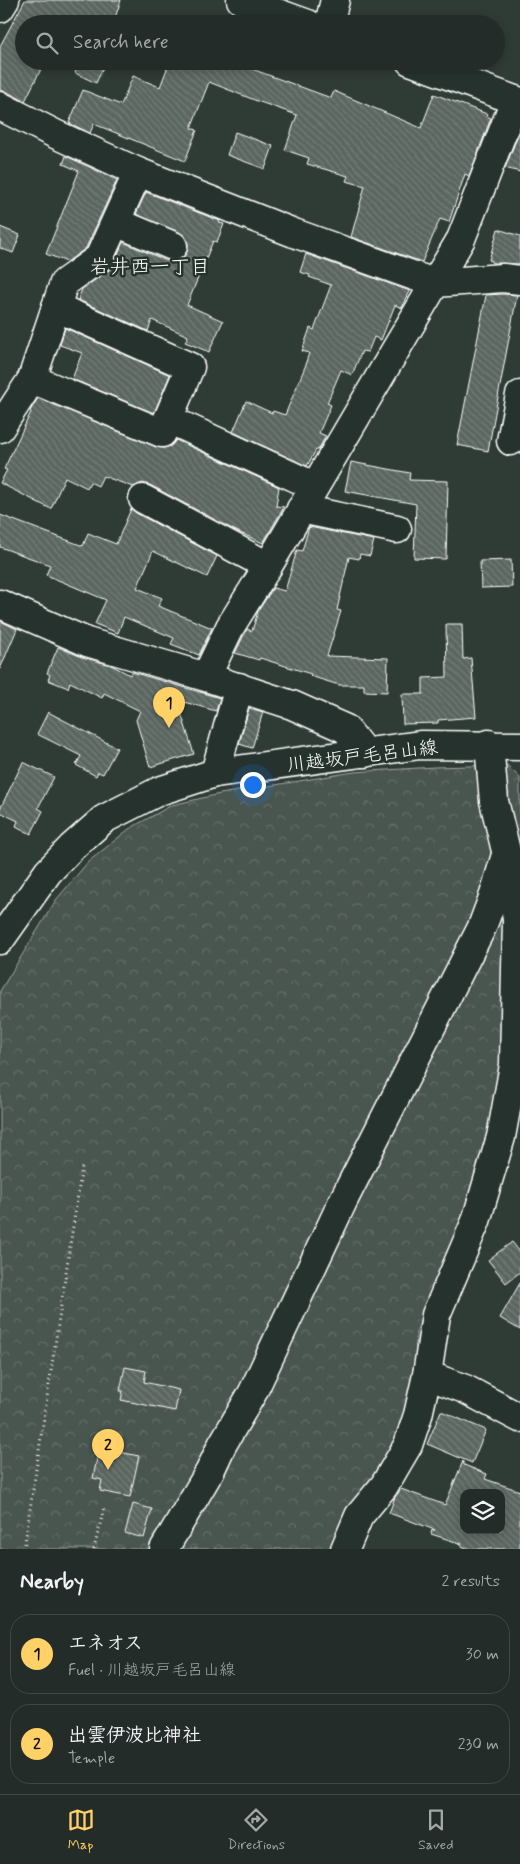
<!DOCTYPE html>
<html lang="en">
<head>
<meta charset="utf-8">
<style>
  :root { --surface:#232c28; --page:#2f3834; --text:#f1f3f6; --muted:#a3a7a8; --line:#404845; --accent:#ffd166 }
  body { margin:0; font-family:Mynerve,"Klee One",sans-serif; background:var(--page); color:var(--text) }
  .controls { position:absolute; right:15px; bottom:15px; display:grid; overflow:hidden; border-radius:10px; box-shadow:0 2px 8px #0003 }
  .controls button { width:45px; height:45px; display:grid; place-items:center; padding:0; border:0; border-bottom:1px solid var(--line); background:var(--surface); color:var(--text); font:25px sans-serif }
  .you { position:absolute; left:252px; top:784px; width:18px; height:18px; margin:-12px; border:4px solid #fff; border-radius:50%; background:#1a73e8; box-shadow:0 0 0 8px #1a73e833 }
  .badge { display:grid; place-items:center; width:32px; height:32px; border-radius:50%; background:var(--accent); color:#111; font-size:16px; font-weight:700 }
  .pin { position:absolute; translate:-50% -41px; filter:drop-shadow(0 1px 2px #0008) }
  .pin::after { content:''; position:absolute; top:26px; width:18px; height:15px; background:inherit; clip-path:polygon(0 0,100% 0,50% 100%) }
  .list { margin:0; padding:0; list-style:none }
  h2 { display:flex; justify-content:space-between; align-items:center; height:65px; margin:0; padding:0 20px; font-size:21px }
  h2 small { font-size:16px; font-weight:400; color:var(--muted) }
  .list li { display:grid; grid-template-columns:32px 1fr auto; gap:15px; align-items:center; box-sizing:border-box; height:80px; margin:0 10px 10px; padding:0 10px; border:1px solid var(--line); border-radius:20px }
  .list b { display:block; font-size:19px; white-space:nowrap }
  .list p { margin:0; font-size:16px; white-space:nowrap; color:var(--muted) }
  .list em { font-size:16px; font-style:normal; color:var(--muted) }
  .icon { flex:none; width:28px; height:28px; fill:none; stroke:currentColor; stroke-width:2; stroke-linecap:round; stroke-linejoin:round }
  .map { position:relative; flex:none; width:520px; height:1549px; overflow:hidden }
  .search { position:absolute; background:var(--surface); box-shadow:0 2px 8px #0003; left:15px; right:15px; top:15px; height:55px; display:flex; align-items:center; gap:12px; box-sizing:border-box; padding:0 18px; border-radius:28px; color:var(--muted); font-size:19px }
  .sheet { height:245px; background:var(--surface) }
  nav { display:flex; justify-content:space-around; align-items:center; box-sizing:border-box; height:70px; border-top:1px solid var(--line); background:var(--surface); font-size:14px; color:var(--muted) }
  nav a { display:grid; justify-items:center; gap:2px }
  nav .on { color:var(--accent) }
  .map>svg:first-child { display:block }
  .forest { fill:url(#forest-crowns); stroke:#a4aaa7 }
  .building { fill:url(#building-back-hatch); stroke:#fff; fill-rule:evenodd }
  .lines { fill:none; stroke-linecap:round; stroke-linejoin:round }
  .minor-casing { stroke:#fff; stroke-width:31 }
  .major-casing { stroke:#fff; stroke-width:31 }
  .path { stroke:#fff; stroke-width:3; stroke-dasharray:1 4; stroke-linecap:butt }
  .minor { stroke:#26332d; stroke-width:28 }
  .major { stroke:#26332d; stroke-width:28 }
  .labels { text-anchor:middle; stroke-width:5; stroke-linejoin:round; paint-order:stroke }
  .street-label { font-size:19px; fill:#fff; stroke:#26332d }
  .neighbourhood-label { font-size:20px; fill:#fff; stroke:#26332d }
</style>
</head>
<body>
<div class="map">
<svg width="520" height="1549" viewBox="0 0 520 1549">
  <defs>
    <pattern id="forest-crowns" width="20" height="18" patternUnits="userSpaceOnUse" patternTransform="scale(1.25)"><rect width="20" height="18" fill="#4a544f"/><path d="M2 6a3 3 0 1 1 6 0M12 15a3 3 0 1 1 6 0" fill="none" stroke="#656e69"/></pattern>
    <pattern id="building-back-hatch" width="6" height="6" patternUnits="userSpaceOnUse" patternTransform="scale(1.25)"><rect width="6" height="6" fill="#5b6661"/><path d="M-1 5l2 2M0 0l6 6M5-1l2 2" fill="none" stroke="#747d79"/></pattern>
  </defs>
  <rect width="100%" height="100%" fill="#2f3b35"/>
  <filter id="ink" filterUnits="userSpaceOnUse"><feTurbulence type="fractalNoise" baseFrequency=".02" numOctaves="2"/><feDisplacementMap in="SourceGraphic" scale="10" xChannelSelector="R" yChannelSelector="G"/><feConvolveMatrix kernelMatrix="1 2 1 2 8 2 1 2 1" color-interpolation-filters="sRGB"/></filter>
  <g filter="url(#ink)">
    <!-- forest -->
    <polygon class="forest" points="507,765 520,778 520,1030 465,1218 416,1332 416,1377 403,1426 335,1549 0,1549 0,991 56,900 88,862 129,829 172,805 220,794 354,772 435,767"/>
    <!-- building -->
    <g class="building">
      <polygon points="25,0 121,0 113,24 24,24 24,61 45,61 25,101 7,92 0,90 0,46"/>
      <polygon points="81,61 106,61 96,83 75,73"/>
      <polygon points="170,61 230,61 331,98 334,91 421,128 434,94 487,114 486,116 491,118 469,176 465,174 449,222 440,219 422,262 351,237 365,186 346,181 348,176 307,164 309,158 285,150 297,115 257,101 209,82 191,128 197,130 185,161 94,124 90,133 69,123 83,90 121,105 133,76 160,87"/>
      <polygon points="520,130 520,172 505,168"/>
      <polygon points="235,132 273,146 265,169 227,155"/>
      <polygon points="66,156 117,180 86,248 67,262 46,254 79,171 63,164"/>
      <polygon points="146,192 220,221 219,223 224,224 217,242 213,241 187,305 223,321 209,352 185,342 188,336 152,320 148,331 78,300 82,289 108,271 113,265 123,242 167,261 175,261 183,258 187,252 188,244 185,236 179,232 136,214"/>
      <polygon points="0,227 20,235 13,253 0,248"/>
      <polygon points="498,229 520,236 520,264 492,263 492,261 489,260"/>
      <polygon points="306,254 410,291 402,308 395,305 381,340 374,337 368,352 362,351 352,375 341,370 327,403 331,405 319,433 326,436 318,450 316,450 307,466 233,432 246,401 272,413 273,411 285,415 307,362 306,362 309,353 302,351 310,328 314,330 331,285 309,277 310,275 300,272"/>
      <polygon points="503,294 517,295 488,451 457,445 486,295"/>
      <polygon points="65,328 170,375 154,413 72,379 82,353 60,345"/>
      <polygon points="38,398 156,447 164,448 171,446 176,440 279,487 276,506 284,507 263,543 238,532 150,485 142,483 133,487 103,476 98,486 90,482 87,488 65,477 51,509 0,483 7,470 4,469 31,412 30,411"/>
      <polygon points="351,462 410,473 409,480 448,481 446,559 414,558 416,504 345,491"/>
      <polygon points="131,509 136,513 217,556 207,577 153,551 137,588 162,598 158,606 212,628 199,655 171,644 174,638 124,617 118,633 95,624 106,600 46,575 50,565 0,547 0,515 83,546 88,533 116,544"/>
      <polygon points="309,527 374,540 370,556 360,554 359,559 349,557 337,610 341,611 327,656 388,658 387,692 364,691 364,685 339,685 310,676 311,674 260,658 259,660 235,653 247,629 252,631 258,611 273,588 285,591 297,550 302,551"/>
      <polygon points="511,560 512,587 481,588 480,561"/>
      <polygon points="0,621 17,629 0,669"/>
      <polygon points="446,624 462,624 463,659 471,658 476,717 438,720 438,723 403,724 402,694 423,694 423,678 447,677"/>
      <polygon points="58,647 82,657 111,665 130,675 132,672 220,698 216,711 177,700 194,754 150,767 136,720 140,711 104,693 102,698 70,682 68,688 48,680 50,675 47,673"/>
      <polygon points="249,708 263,712 252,748 239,744"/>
      <polygon points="48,712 117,748 103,774 98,772 96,776 76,765 81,756 37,734"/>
      <polygon points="23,762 54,777 38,808 43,811 31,834 16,826 18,821 0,812 0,809"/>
      <polygon points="512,1242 520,1252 520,1272 506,1283 488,1260"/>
      <polygon points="520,1283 520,1330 500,1318"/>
      <polygon points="125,1367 146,1371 144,1382 179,1390 175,1411 121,1400 123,1391 120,1391"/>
      <polygon points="441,1411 486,1430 472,1463 427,1444"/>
      <polygon points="99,1448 139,1456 130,1497 100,1491 102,1480 93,1478"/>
      <path d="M 463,1461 L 464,1465 L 487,1474 L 485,1479 L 520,1491 L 520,1549 L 470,1549 L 461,1546 L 462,1544 L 431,1534 L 432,1530 L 435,1530 L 389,1513 L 395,1497 L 401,1489 L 445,1505 ZM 464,1493 L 501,1493 L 501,1530 L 464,1530 Z"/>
      <polygon points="133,1504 152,1509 144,1538 125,1533"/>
    </g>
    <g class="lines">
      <defs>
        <g id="minor">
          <polyline points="241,0 308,24"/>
          <polyline points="0,8 5,0"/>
          <polyline points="329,24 335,0"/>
          <polyline points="410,61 520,102"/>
          <polyline points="0,106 55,134 138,172 294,233 434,283 503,278 520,280"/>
          <polyline points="116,222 173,246"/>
          <polyline points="56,307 190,367 168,419"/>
          <polyline points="32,379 162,433 168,419 314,486"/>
          <polyline points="0,428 32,379 64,283 99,258 138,172"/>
          <polyline points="511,441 520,395"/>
          <polyline points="143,499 268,566"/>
          <polyline points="301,509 397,529"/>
          <polyline points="0,604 87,642 206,677 292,705 346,729 365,753"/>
          <polyline points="206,677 230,627 268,566 461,239 515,100"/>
          <polyline points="215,773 239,687"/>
          <polyline points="427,1375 465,1389 520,1418"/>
          <polyline points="164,1549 210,1471 222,1445 253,1392 343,1201 482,927 494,895 505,858"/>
          <polyline points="345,1549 359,1516 384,1486 408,1445 418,1415 427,1375 436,1315 476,1221 501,1137 514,1065 517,920 512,876 494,801 489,744"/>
        </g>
        <polyline id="major" points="0,940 48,872 72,847 104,819 159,791 215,773 420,745 520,746"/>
      </defs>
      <!-- minor casing -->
      <use href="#minor" class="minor-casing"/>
      <!-- major casing -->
      <use href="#major" class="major-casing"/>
      <!-- path -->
      <g class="path">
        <polyline points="24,1549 82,1167"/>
        <polyline points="94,1549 104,1508"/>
      </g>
      <!-- minor -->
      <use href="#minor" class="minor"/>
      <!-- major -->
      <use href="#major" class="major"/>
    </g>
  </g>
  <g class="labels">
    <!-- street labels -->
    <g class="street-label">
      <text transform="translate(362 755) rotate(-7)" y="7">川越坂戸毛呂山線</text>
    </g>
    <!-- neighbourhood labels -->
    <g class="neighbourhood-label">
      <text x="150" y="273">岩井西一丁目</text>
    </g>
  </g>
</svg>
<div class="controls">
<button><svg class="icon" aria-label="layers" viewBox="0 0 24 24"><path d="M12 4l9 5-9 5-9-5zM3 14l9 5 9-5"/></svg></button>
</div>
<div class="you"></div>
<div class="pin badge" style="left:169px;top:728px">1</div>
<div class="pin badge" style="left:108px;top:1470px">2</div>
<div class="search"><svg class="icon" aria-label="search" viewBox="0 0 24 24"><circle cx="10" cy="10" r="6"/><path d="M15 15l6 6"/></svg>Search here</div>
</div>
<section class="sheet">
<h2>Nearby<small>2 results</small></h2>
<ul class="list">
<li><span class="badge">1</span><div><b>エネオス</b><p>Fuel · 川越坂戸毛呂山線</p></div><em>30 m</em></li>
<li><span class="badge">2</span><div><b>出雲伊波比神社</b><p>Temple</p></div><em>230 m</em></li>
</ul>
</section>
<nav>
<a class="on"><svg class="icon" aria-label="map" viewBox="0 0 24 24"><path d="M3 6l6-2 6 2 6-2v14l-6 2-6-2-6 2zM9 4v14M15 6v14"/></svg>Map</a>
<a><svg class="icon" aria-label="directions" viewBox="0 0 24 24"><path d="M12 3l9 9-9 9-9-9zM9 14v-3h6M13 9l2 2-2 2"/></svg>Directions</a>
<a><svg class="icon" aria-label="saved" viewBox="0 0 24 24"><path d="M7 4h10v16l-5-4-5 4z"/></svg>Saved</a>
</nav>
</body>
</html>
